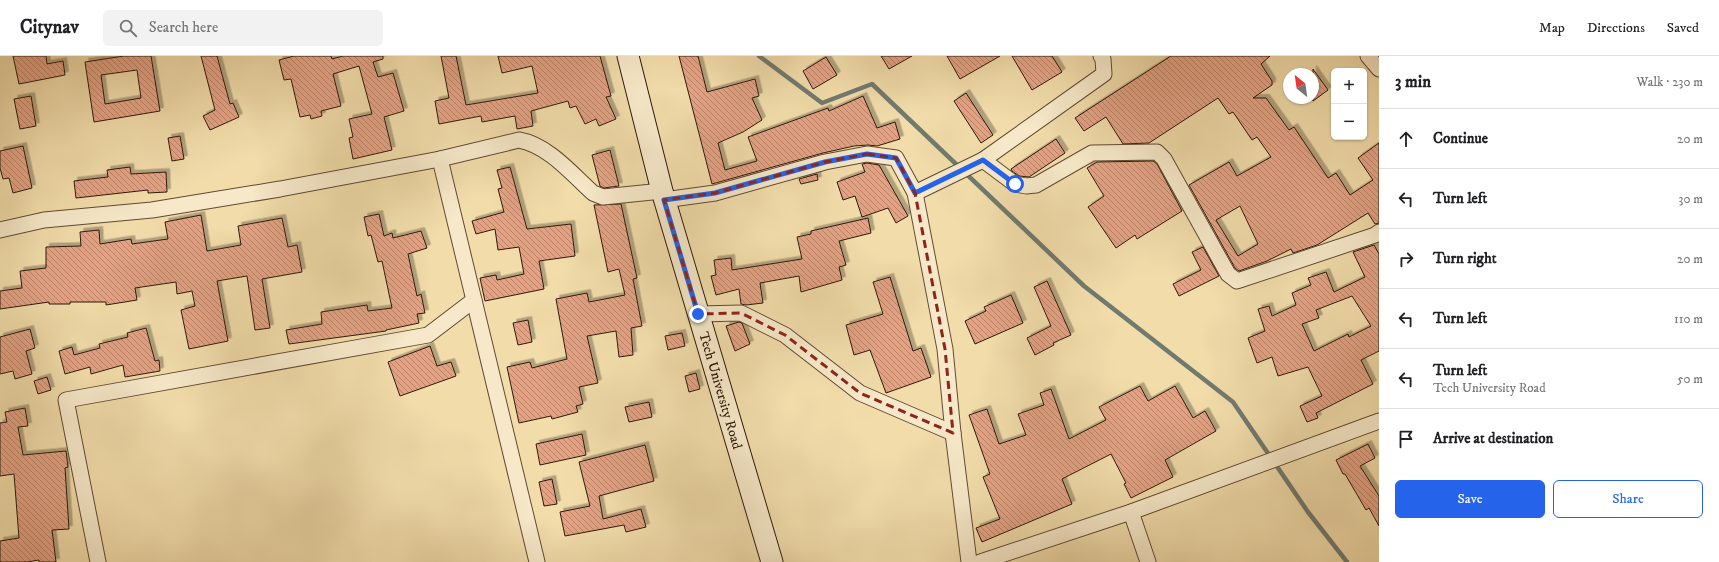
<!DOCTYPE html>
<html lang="en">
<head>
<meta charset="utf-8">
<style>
  :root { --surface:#fff; --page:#f2f2f2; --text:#202124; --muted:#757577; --line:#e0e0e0; --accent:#2563eb }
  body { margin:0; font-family:"IM FELL DW Pica",serif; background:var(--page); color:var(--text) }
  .controls { position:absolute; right:12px; top:12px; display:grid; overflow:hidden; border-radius:6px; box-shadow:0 1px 3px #0004 }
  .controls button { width:36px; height:36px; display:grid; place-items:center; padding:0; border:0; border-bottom:1px solid var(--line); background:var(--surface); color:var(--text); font:20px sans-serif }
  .compass { position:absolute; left:1283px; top:12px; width:36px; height:36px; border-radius:50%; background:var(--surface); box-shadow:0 1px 3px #0004; rotate:331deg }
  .stop { position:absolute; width:12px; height:12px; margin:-9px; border:3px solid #2563eb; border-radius:50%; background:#fff }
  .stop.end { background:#2563eb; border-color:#fff; box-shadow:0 1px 4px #0008 }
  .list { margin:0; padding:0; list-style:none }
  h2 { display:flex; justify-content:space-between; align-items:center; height:52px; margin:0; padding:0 16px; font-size:17px }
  h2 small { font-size:13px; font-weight:400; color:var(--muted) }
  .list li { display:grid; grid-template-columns:26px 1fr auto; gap:12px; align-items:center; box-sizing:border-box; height:60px; padding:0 16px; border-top:1px solid var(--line) }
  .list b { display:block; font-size:15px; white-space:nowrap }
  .list p { margin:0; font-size:13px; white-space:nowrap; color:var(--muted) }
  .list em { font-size:13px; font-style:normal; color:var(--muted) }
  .actions { display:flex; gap:8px; padding:12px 16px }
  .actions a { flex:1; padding:9px 0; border:1px solid var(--accent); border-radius:6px; text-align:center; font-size:14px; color:var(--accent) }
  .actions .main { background:var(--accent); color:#fff }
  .icon { flex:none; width:22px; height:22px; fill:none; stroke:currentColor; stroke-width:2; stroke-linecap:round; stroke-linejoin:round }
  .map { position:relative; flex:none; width:1379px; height:506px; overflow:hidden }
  header { display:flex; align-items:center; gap:24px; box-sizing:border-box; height:56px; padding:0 20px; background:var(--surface); border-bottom:1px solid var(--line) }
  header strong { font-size:19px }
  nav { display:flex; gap:22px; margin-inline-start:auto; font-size:14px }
  .search { width:280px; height:36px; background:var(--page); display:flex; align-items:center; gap:10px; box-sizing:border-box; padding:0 14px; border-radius:6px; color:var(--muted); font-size:15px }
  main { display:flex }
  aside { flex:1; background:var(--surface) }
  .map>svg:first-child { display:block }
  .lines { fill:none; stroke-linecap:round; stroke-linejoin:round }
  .stream { stroke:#707a6f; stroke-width:4.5 }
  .building { fill:url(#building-back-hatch); stroke:#2f190b; fill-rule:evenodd; filter:url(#shadow) }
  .street-casing { stroke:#604a33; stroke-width:17 }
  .secondary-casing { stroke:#2f190b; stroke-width:23 }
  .street { stroke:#f6e8c8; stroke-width:15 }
  .secondary { stroke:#f6e8c8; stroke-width:21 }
  .route { stroke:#2563eb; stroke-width:5 }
  .marked { fill:none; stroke:#8f2418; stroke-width:3; stroke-dasharray:8 5; stroke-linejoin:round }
  .labels { text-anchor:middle; stroke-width:3; stroke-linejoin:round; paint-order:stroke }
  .street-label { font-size:14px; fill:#2f190b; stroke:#f6e8c8 }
</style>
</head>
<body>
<header>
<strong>Citynav</strong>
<div class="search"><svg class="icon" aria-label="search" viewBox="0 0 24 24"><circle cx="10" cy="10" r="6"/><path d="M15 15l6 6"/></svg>Search here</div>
<nav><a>Map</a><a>Directions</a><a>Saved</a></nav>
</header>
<main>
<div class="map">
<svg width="1379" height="506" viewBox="0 0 1379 506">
  <defs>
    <pattern id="building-back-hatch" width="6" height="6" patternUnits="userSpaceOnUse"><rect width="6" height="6" fill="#e4a283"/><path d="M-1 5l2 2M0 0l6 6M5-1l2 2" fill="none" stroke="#b98369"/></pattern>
    <filter id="shadow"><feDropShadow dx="3.5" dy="-3.5" stdDeviation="0" flood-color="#0004"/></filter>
  </defs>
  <rect width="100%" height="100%" fill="#f1dcaa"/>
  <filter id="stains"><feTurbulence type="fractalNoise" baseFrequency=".005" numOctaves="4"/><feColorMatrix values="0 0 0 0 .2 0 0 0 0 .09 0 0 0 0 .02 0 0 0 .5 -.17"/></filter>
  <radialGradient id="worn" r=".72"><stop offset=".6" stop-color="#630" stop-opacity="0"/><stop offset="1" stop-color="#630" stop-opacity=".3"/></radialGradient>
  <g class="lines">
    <!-- stream -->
    <polyline class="stream" points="759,0 822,47 872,28 1084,230 1233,346 1308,456 1347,506"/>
  </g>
  <!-- building -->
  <g class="building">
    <polygon points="13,0 46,0 47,8 63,5 65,19 19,28"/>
    <path d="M 124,0 L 151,0 L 160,55 L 94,66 L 85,6 ZM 137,14 L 141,42 L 105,48 L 101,19 Z"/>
    <polygon points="201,0 217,0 230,48 233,47 239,61 210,74 203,60 215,54"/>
    <polygon points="294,0 331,0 332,3 343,0 383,0 383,3 373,6 378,21 393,17 404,55 384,61 392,94 353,103 349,82 353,81 349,63 372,58 359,10 333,18 341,50 321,55 322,60 311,63 310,59 300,61 291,23 284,24 279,4"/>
    <polygon points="441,0 456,0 466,49 538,37 532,10 502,17 498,0 600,0 611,40 606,41 616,63 599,70 596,63 585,68 576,50 570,52 568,45 531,55 533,70 517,73 515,60 482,66 481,60 439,68 435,45 449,42"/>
    <polygon points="679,0 698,0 707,36 755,23 759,40 752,42 762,64 743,76 718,87 725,114 757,105 748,81 828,52 829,55 863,40 877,72 895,66 900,83 877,90 868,89 854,90 823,97 712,128"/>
    <polygon points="881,0 912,0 889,13"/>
    <polygon points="947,0 1000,0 960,23"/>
    <polygon points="1012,0 1052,0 1062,16 1032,34"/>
    <path d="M 1171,0 L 1270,0 L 1261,8 L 1272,25 L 1272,29 L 1253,42 L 1266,42 L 1289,74 L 1294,71 L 1328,122 L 1336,117 L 1350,139 L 1373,124 L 1358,102 L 1379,87 L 1379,167 L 1375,168 L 1368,157 L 1317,189 L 1293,197 L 1291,193 L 1267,205 L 1239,215 L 1235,212 L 1189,129 L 1229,106 L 1237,120 L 1271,101 L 1257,81 L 1252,84 L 1233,56 L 1229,58 L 1218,42 L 1149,87 L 1123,88 L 1106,61 L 1084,75 L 1075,62 ZM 1240,150 L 1258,188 L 1238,200 L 1216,164 Z"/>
    <polygon points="826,1 837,19 813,33 803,15"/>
    <polygon points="1313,13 1328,34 1313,45"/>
    <polygon points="966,37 993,79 981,87 954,45"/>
    <polygon points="31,40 36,70 20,73 14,43"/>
    <polygon points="180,80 184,103 172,105 168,82"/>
    <polygon points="1056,83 1065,97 1029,121 1019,120 1012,115 1011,113"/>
    <polygon points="23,90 32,132 13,137 9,122 3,123 0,112 0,95"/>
    <polygon points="610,94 619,130 604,132 600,130 592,99"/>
    <polygon points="1153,105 1157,108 1182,155 1137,183 1135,179 1116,192 1088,151 1104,140 1087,112 1097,106"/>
    <polygon points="867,107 879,109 908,160 896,167 888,152 862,161 855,140 843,144 837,126 865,116 862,108"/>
    <polygon points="130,111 131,118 166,116 167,136 148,137 148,134 76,142 74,125 108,121 107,114"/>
    <polygon points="510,111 527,173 571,168 575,200 539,205 544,233 485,245 480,222 496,219 497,224 524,218 519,191 498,194 495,173 476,178 472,165 504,156 498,133 502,132 497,114"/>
    <polygon points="817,118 818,124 801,128 799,123"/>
    <polygon points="621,148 637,222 633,223 642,270 631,272 633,299 619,301 616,275 587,280 598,327 579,331 583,348 576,350 578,356 552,363 551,360 519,367 507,311 530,306 532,312 567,303 556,243 587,237 589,246 625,239 619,213 608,216 594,149"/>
    <polygon points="379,158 384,180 392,177 393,182 421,175 427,192 408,198 417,240 421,238 425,257 417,258 419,267 386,274 386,275 289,288 286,274 322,268 321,256 367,249 368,255 392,252 382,205 378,206 371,179 368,180 364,161"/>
    <polygon points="201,159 207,195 241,189 238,170 282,162 288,191 297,189 302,216 262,223 270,272 255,274 247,220 217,225 228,285 189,293 181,254 195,250 192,235 177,238 176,226 135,232 137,244 106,249 106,246 70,246 70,248 49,248 49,246 0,253 0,235 22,232 20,215 46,212 46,191 81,190 80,176 99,174 100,188 131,183 132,188 168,183 165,166"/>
    <polygon points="868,162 871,177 839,185 846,209 839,211 842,224 801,236 799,220 760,227 763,247 746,249 741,248 739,233 716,239 711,220 716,219 714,204 731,202 732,214 802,203 797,181 811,178 811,175"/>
    <path d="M 1374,189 L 1379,198 L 1379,295 L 1361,304 L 1373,328 L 1316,357 L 1318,362 L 1307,366 L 1300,350 L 1322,340 L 1308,311 L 1278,320 L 1272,301 L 1257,307 L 1248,282 L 1265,275 L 1258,253 L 1269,250 L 1272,260 L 1296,249 L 1292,237 L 1311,229 L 1308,222 L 1326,216 L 1334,236 L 1365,221 L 1353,196 ZM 1352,240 L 1371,270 L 1349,281 L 1348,278 L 1314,295 L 1302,268 L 1319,262 L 1316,254 Z"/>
    <polygon points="1203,191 1219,220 1179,240 1173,228 1201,214 1192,196"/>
    <polygon points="890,221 913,295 921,292 931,321 886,337 870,294 854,299 846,269 883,258 873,226"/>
    <polygon points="1047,225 1071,279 1053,287 1054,289 1035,299 1027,282 1051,270 1034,231"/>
    <polygon points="1011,239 1023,267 975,288 965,265 986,255 984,251"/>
    <polygon points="528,264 532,286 518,289 513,267"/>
    <polygon points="739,266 742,267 750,288 735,295 726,270"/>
    <polygon points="146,272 155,305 159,304 160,315 125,321 123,309 91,318 90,311 65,318 59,295 72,291 74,299 100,292 99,288 128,281 127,277"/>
    <polygon points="30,273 35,292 26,295 32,318 15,323 13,315 0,318 0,281"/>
    <polygon points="682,277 685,290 668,294 665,280"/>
    <polygon points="430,290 437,310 451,306 456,320 400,340 388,306"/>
    <polygon points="696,317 700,333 689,336 685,320"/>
    <polygon points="47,321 51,334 38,338 34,325"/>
    <polygon points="1140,330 1148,345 1175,330 1193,362 1205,355 1216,375 1165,404 1173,421 1131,442 1124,428 1126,427 1111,398 1062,423 1072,448 982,486 976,472 1000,463 983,421 990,418 969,359 987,353 999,388 1026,379 1018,358 1044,349 1040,337 1051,333 1069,383 1106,364 1099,351"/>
    <polygon points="649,346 652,361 629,366 625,351"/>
    <polygon points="25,352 28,370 18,371 23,399 66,395 68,411 65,412 69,473 52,474 56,506 39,506 39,504 27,506 0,506 0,485 19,482 14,418 0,420 0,367 7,366 5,356"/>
    <polygon points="582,378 586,399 540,409 536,388"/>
    <polygon points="1368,388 1375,402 1360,410 1379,440 1379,470 1369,452 1366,454 1345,418 1343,418 1336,404"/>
    <polygon points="645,389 654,425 599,440 603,463 641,453 646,471 626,476 624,469 565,480 560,456 590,450 579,406"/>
    <polygon points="552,423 557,448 544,450 539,426"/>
  </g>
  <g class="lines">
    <defs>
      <g id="street">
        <polyline points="1368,0 1379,13"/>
        <polyline points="440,103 537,506"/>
        <polyline points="983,104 1015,128 1026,130 1036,129 1092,97 1157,96 1164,103 1228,218 1237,225 1375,179 1379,176"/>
        <polyline points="664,144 715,137 825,106 867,98 896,102 915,137"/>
        <path d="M 0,174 L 44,164 L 152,154 L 280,133 L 440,103 L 519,84 C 548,89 572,118 593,137 L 603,141 L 662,135"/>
        <polyline points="698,258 741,257 785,279 860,337 953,377"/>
        <polyline points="1131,456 1148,506"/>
        <polyline points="98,506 66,344 428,279 474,244"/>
        <polyline points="969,506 953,377 945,293 915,137 983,104 1104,18 1103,3 1101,0"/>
        <polyline points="980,506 1131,456 1379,365"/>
      </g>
      <g id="secondary">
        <path id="s1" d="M 628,0 L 662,135 L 772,506"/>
      </g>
    </defs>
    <!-- street casing -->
    <use href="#street" class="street-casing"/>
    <!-- secondary casing -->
    <use href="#secondary" class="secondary-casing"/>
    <!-- street -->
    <use href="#street" class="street"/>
    <!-- secondary -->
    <use href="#secondary" class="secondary"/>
  </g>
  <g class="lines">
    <!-- route -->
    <polyline class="route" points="698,258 664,144 715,137 825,106 867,98 896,102 915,137 983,104 1015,128"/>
  </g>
  <!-- marked area -->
  <path class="marked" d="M 867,98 L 896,102 L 915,137 L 945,293 L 953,377 L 860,337 L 785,279 L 741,257 L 698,258 L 664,144 L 715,137 L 825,106 Z"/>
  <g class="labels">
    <!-- street labels -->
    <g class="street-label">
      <text dy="5" stroke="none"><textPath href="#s1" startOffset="347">Tech University Road</textPath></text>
    </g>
  </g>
  <rect width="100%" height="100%" filter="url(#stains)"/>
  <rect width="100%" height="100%" fill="url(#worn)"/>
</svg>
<div class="controls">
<button>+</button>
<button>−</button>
</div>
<svg class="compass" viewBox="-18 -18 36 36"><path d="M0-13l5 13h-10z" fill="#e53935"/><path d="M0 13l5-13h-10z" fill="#757577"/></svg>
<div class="stop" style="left:1015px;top:128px"></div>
<div class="stop end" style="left:698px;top:258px"></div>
</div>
<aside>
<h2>3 min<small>Walk · 230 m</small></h2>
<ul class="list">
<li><svg class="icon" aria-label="ahead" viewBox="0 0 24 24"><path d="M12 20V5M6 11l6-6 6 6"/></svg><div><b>Continue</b></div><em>20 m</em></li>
<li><svg class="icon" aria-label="left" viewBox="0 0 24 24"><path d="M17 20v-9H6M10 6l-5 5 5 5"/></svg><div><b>Turn left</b></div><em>30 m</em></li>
<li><svg class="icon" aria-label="right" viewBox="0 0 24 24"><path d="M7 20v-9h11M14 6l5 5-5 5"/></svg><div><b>Turn right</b></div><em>20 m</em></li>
<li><svg class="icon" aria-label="left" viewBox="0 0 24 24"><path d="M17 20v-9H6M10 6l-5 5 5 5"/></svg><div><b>Turn left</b></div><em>110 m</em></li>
<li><svg class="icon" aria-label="left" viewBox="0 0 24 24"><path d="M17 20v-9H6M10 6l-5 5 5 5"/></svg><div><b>Turn left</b><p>Tech University Road</p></div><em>50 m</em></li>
<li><svg class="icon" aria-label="arrive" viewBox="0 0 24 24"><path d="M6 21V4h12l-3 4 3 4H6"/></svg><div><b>Arrive at destination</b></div></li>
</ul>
<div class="actions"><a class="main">Save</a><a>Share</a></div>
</aside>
</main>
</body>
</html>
